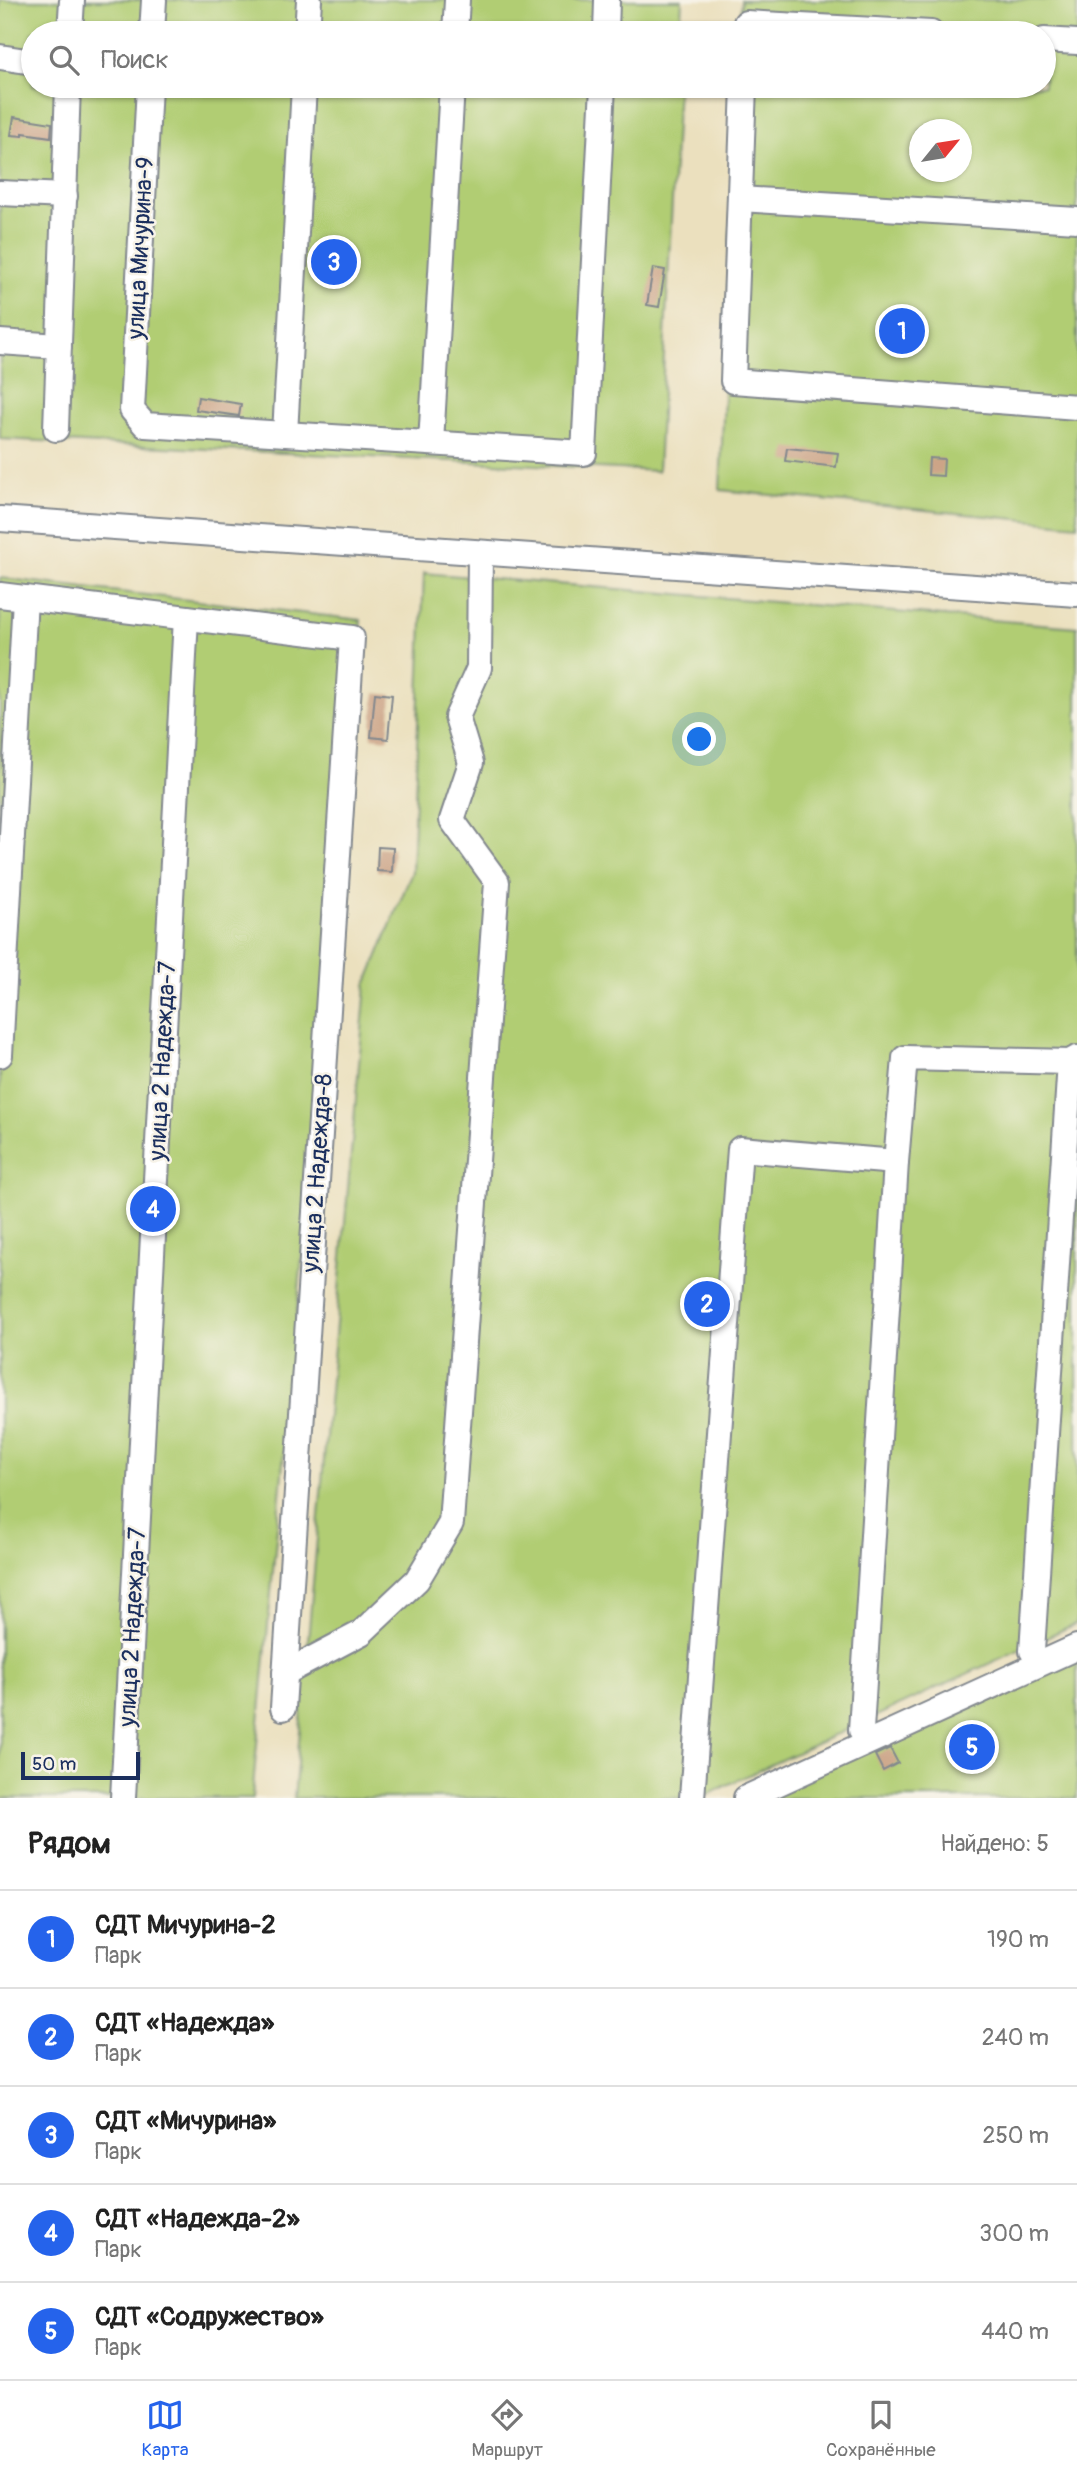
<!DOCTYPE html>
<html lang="ru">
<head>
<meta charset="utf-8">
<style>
  :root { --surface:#fff; --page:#f2f2f2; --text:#222; --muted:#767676; --line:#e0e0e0; --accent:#2563eb }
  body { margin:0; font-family:Pangolin,sans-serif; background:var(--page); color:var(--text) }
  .compass { position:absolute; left:909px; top:119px; width:63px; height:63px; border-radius:50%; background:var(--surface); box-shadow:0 2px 5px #0004; rotate:60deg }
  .scale { position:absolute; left:21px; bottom:18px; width:119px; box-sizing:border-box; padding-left:7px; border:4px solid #1b2f5e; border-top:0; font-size:19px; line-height:24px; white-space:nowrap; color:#1b2f5e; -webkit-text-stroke:5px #f7f3e8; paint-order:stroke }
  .you { position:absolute; left:700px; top:740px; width:24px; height:24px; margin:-18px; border:5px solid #fff; border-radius:50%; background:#1a73e8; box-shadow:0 0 0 10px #1a73e833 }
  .badge { display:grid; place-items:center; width:46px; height:46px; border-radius:50%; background:var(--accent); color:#fff; font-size:23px; font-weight:700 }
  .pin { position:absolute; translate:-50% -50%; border:4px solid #fff; box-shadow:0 2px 7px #0006 }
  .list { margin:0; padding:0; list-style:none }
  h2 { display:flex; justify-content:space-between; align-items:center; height:91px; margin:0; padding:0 28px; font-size:30px }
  h2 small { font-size:23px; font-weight:400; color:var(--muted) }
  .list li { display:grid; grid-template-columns:46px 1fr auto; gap:21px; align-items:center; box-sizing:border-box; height:98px; padding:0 28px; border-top:2px solid var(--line) }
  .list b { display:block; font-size:26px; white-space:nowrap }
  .list p { margin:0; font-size:23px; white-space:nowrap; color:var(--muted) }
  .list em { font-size:23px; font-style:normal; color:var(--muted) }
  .icon { flex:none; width:38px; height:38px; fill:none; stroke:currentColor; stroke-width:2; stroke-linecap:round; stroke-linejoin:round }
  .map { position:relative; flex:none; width:1077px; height:1798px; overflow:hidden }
  .search { position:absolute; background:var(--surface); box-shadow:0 2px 5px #0004; left:21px; right:21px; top:21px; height:77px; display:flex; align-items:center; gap:18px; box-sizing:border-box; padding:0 24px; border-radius:38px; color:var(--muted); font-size:26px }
  .sheet { height:581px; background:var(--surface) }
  nav { display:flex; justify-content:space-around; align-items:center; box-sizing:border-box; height:98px; border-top:2px solid var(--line); background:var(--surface); font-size:19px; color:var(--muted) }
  nav a { display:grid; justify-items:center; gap:4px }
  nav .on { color:var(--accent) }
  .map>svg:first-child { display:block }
  .green { fill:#b1cd73; stroke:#667e68; stroke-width:2; fill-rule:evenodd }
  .building { fill:#cca487 }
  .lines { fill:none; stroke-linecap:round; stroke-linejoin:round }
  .minor-casing { stroke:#83888e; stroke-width:28 }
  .minor { stroke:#fff; stroke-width:24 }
  .labels { text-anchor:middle; stroke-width:5; stroke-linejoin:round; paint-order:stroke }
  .street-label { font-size:24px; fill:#1b2f5e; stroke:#f7f3e8 }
</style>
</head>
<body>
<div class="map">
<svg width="1077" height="1798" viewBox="0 0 1077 1798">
  <rect width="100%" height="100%" fill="#f7f3e8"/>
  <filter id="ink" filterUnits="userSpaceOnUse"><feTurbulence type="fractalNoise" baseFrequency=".0143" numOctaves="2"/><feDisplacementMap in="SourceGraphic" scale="14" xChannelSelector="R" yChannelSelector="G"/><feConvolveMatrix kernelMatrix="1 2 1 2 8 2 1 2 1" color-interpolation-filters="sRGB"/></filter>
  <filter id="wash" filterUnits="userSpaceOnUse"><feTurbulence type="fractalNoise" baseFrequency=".00686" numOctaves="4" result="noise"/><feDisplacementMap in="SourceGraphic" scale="28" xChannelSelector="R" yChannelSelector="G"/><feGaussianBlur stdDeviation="1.57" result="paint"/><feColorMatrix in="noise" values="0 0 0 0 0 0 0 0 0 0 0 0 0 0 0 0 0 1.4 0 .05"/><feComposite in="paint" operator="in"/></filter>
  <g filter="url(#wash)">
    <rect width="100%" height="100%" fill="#ebe0be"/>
    <!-- green -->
    <g class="green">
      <polygon points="0,0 682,0 680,33 33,33 33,86 678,86 658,471 0,439"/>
      <path d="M 741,0 L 1077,0 L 1077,525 L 720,490 L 737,86 L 1044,86 L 1044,33 L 739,33 ZM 920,130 L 962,130 L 962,172 L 920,172 Z"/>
      <polygon points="424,573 1077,627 1077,1623 699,1798 294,1798 366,985 412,872"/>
      <polygon points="0,578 361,620 252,1798 0,1798"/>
      <polygon points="1077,1649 1077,1798 762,1798"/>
    </g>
    <g id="blocks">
      <!-- building -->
      <g class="building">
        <polygon points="14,117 52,123 51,137 23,133 23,136 11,135"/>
        <polygon points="653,268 665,270 659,307 647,305"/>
        <polygon points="198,397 241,404 239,416 196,410"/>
        <polygon points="787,448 838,453 836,467 785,461"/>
        <polygon points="929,458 944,459 943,476 928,475"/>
        <polygon points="375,693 392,695 388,739 371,737"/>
        <polygon points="378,847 393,848 392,872 377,871"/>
        <polygon points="890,1748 898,1763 883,1771 875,1755"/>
      </g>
    </g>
  </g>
  <g filter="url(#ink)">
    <use href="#blocks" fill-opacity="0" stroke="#83888e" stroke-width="2"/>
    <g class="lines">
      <defs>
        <g id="minor">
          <polyline points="746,23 931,33"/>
          <polyline points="70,33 72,0"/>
          <polyline points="152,33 154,0"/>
          <polyline points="307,33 309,0"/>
          <polyline points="455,33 457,0"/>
          <polyline points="606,33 607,0"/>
          <polyline points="1044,40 1077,42"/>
          <polyline points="0,57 33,62"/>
          <polyline points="149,86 132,410 145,425 584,453 603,86"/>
          <polyline points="744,86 733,381 1077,407"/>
          <polyline points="0,193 65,196"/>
          <polyline points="740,199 1077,220"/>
          <polyline points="0,342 59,346"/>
          <polyline points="56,429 68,86"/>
          <polyline points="285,434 304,86"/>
          <polyline points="431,443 452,86"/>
          <polyline points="0,519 1077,594"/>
          <polyline points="0,595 352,638 283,1708"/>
          <polyline points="0,1055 25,598"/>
          <polyline points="1032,1651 1070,1062"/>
          <polyline points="285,1673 361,1633 417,1580 451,1523 497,882 452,820 471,763 457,717 479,668 480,553"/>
          <polyline points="861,1730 896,1162"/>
          <polyline points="123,1798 186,618"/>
          <polyline points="692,1798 740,1149 896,1162 905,1058 1070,1062 1077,1058"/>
          <polyline points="746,1798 1077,1647"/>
        </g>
      </defs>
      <!-- minor casing -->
      <use href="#minor" class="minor-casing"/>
      <!-- minor -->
      <use href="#minor" class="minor"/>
    </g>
  </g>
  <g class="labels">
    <!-- street labels -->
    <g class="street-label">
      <text transform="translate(140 248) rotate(-87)" y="8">улица Мичурина-9</text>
      <text transform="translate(162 1061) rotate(-87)" y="8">улица 2 Надежда-7</text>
      <text transform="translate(317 1173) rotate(-86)" y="8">улица 2 Надежда-8</text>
      <text transform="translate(132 1627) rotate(-87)" y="8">улица 2 Надежда-7</text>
    </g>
  </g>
</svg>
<svg class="compass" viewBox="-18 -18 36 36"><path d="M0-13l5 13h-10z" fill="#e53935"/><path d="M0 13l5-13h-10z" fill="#767676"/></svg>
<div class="scale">50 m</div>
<div class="you"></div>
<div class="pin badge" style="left:902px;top:331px">1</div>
<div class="pin badge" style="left:707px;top:1304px">2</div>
<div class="pin badge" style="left:334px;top:262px">3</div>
<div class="pin badge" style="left:153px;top:1209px">4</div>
<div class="pin badge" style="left:972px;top:1747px">5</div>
<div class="search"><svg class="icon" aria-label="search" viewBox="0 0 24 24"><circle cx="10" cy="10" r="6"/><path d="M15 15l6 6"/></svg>Поиск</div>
</div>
<section class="sheet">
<h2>Рядом<small>Найдено: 5</small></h2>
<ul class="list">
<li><span class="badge">1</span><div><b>СДТ Мичурина-2</b><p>Парк</p></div><em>190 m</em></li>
<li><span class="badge">2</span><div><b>СДТ «Надежда»</b><p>Парк</p></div><em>240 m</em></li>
<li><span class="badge">3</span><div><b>СДТ «Мичурина»</b><p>Парк</p></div><em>250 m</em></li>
<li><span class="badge">4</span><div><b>СДТ «Надежда-2»</b><p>Парк</p></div><em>300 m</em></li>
<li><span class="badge">5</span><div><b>СДТ «Содружество»</b><p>Парк</p></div><em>440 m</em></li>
</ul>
</section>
<nav>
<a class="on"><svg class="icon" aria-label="map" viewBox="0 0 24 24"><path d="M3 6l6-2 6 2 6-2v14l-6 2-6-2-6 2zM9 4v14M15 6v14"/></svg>Карта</a>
<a><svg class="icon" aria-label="directions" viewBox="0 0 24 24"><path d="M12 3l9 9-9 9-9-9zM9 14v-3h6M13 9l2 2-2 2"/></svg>Маршрут</a>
<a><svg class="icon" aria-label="saved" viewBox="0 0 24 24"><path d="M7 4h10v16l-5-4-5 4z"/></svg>Сохранённые</a>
</nav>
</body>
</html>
